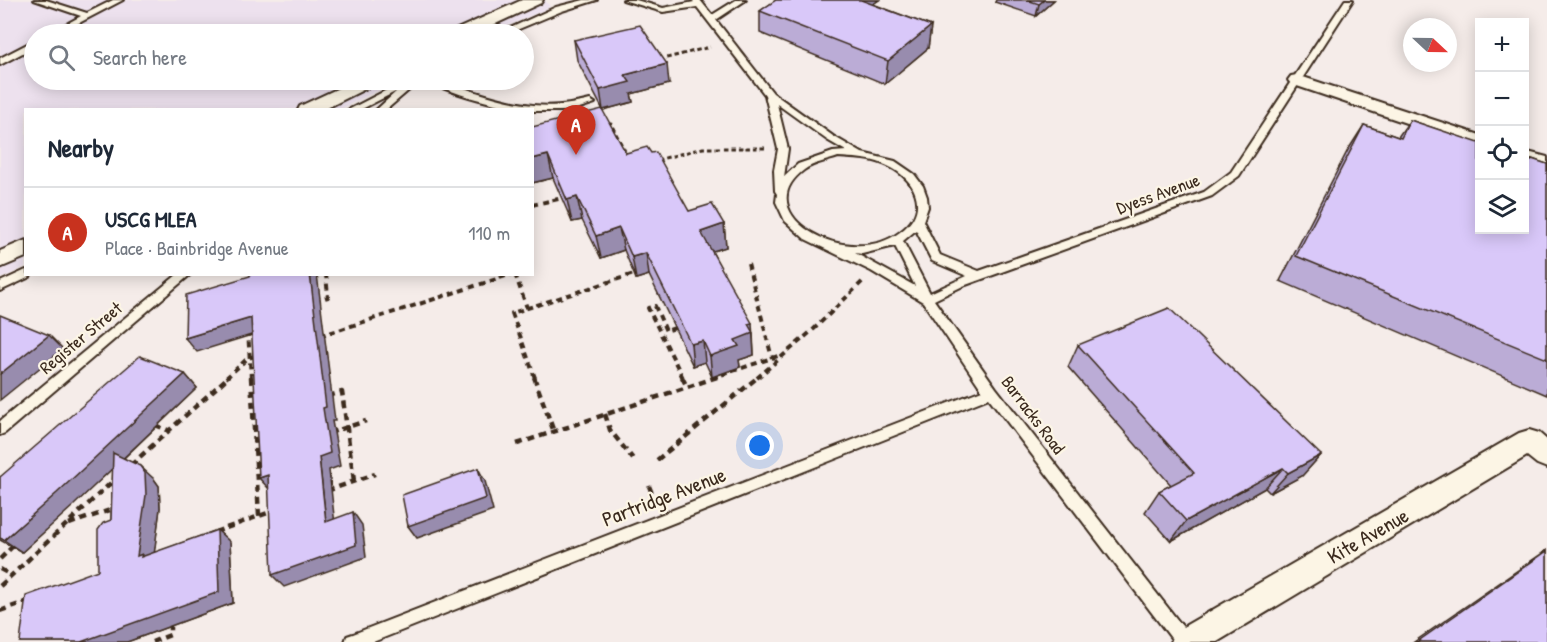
<!DOCTYPE html>
<html lang="en">
<head>
<meta charset="utf-8">
<style>
  :root { --surface:#fff; --page:#f2f2f3; --text:#1f2937; --muted:#747a83; --line:#e0e1e3; --accent:#c8321e }
  body { margin:0; font-family:"Patrick Hand",sans-serif; background:var(--page); color:var(--text) }
  .controls { position:absolute; right:18px; top:18px; display:grid; overflow:hidden; border-radius:0px; box-shadow:0 3px 15px #0003 }
  .controls button { width:54px; height:54px; display:grid; place-items:center; padding:0; border:0; border-bottom:2px solid var(--line); background:var(--surface); color:var(--text); font:30px sans-serif }
  .compass { position:absolute; left:1403px; top:18px; width:54px; height:54px; border-radius:50%; background:var(--surface); box-shadow:0 3px 15px #0003; rotate:112deg }
  .you { position:absolute; left:760px; top:446px; width:21px; height:21px; margin:-15px; border:4px solid #fff; border-radius:50%; background:#1a73e8; box-shadow:0 0 0 9px #1a73e833 }
  .badge { display:grid; place-items:center; width:39px; height:39px; border-radius:50%; background:var(--accent); color:#fff; font-size:20px; font-weight:700 }
  .pin { position:absolute; translate:-50% -50px; filter:drop-shadow(0 2px 3px #0008) }
  .pin::after { content:''; position:absolute; top:32px; width:21px; height:18px; background:inherit; clip-path:polygon(0 0,100% 0,50% 100%) }
  .list { margin:0; padding:0; list-style:none }
  h2 { display:flex; justify-content:space-between; align-items:center; height:78px; margin:0; padding:0 24px; font-size:26px }
  h2 small { font-size:20px; font-weight:400; color:var(--muted) }
  .list li { display:grid; grid-template-columns:39px 1fr auto; gap:18px; align-items:center; box-sizing:border-box; height:90px; padding:0 24px; border-top:2px solid var(--line) }
  .list b { display:block; font-size:22px; white-space:nowrap }
  .list p { margin:0; font-size:20px; white-space:nowrap; color:var(--muted) }
  .list em { font-size:20px; font-style:normal; color:var(--muted) }
  .icon { flex:none; width:33px; height:33px; fill:none; stroke:currentColor; stroke-width:2; stroke-linecap:round; stroke-linejoin:round }
  .map { position:relative; flex:none; width:1547px; height:642px; overflow:hidden }
  .search { position:absolute; background:var(--surface); box-shadow:0 3px 15px #0003; left:24px; top:24px; width:510px; height:66px; display:flex; align-items:center; gap:15px; box-sizing:border-box; padding:0 21px; border-radius:33px; color:var(--muted); font-size:22px }
  .panel { position:absolute; background:var(--surface); box-shadow:0 3px 15px #0003; left:24px; top:108px; width:510px; height:168px; border-radius:0px }
  .map>svg:first-child { display:block }
  .built { fill:#ede1ee }
  .lines { fill:none; stroke-linecap:round; stroke-linejoin:round }
  .service-casing { stroke:#3b2a1e; stroke-width:4 }
  .minor-casing { stroke:#3b2a1e; stroke-width:4 }
  .path-far2 { stroke:#3b2a1e; stroke-width:3; stroke-dasharray:4.5 3; stroke-linecap:butt }
  .path-far1 { stroke:#3b2a1e; stroke-width:4; stroke-dasharray:6 4.5; stroke-linecap:butt }
  .path { stroke:#3b2a1e; stroke-width:4.5; stroke-dasharray:7 5; stroke-linecap:butt }
  .service { fill:#fcf5e5; fill-rule:evenodd }
  .minor { fill:#fcf5e5; fill-rule:evenodd }
  .wall { fill:#bbacd6; stroke:#3b2a1e; stroke-width:1.5 }
  .shaded-wall { fill:#988cae; stroke:#3b2a1e; stroke-width:1.5 }
  .building { fill:#d9c8f9; stroke:#3b2a1e; stroke-width:1.5 }
  .labels { text-anchor:middle; stroke-width:4.5; stroke-linejoin:round; paint-order:stroke }
  .street-label { font-size:18px; fill:#3b2a1e; stroke:#fcf5e5 }
  .near-street-label { font-size:21px; fill:#3b2a1e; stroke:#fcf5e5 }
</style>
</head>
<body>
<div class="map">
<svg width="1547" height="642" viewBox="0 0 1547 642">
  <rect width="100%" height="100%" fill="#f5ece9"/>
  <filter id="ink" filterUnits="userSpaceOnUse"><feTurbulence type="fractalNoise" baseFrequency=".0167" numOctaves="2"/><feDisplacementMap in="SourceGraphic" scale="12" xChannelSelector="R" yChannelSelector="G"/><feConvolveMatrix kernelMatrix="1 2 1 2 8 2 1 2 1" color-interpolation-filters="sRGB"/></filter>
  <g filter="url(#ink)">
    <!-- built -->
    <polygon class="built" points="0,0 545,0 550,7 490,34 34,34 34,80 400,80 340,109 26,110 25,267 0,279"/>
    <g class="lines">
      <defs>
        <g id="service">
          <polygon points="34,0 46,0 87,13 113,0 123,0 58,34 48,34 81,16"/>
          <polygon points="584,0 597,0 562,11 507,34 497,34 556,7"/>
          <path d="M 623,0 L 636,0 L 663,8 L 694,2 L 692,0 L 700,0 L 712,15 L 736,0 L 746,0 L 716,20 L 773,93 L 833,136 L 862,153 L 895,161 L 914,174 L 923,186 L 927,197 L 928,207 L 923,221 L 940,255 L 979,271 L 1204,192 L 1231,172 L 1345,0 L 1353,0 L 1239,176 L 1212,196 L 963,286 L 934,300 L 996,388 L 1190,636 L 1192,642 L 1174,642 L 989,398 L 373,642 L 345,642 L 347,636 L 353,634 L 982,390 L 923,302 L 871,271 L 805,239 L 785,221 L 776,202 L 777,194 L 775,191 L 774,170 L 778,149 L 765,95 L 697,7 L 663,12 ZM 777,104 L 827,140 L 846,151 L 833,152 L 798,164 L 784,177 L 788,149 ZM 838,157 C 853,158 869,158 883,164 C 915,176 932,209 900,232 C 848,272 746,213 804,170 C 813,163 827,161 838,157 ZM 916,230 L 932,261 L 967,276 L 930,293 L 903,241 ZM 895,246 L 915,286 L 855,253 L 862,254 Z"/>
          <polygon points="31,42 34,42 34,47 0,65 0,58"/>
          <polygon points="406,80 417,80 406,87 410,89 408,91 386,110 376,110 397,91 360,110 348,110"/>
          <path d="M 427,80 C 444,78 460,87 476,92 C 517,105 548,111 590,100 L 595,103 L 570,111 L 532,111 L 532,110 C 511,110 444,92 427,80 Z"/>
          <polygon points="26,270 26,274 31,274 30,277 0,291 0,282"/>
          <polygon points="178,274 191,274 5,433 0,435 0,421"/>
        </g>
        <g id="minor">
          <polygon points="522,0 543,0 541,3 474,34 453,34 455,30"/>
          <polygon points="1297,75 1480,135 1480,148 1291,84 1288,80 1291,76"/>
          <polygon points="356,80 378,80 375,84 323,110 298,110 300,106"/>
          <polygon points="1524,151 1547,157 1547,170 1524,164"/>
          <polygon points="26,240 26,257 0,268 0,251"/>
          <polygon points="1529,430 1539,433 1547,440 1547,468 1537,464 1527,456 1217,642 1171,642 1176,631 1519,433"/>
        </g>
      </defs>
      <!-- service casing -->
      <use href="#service" class="service-casing"/>
      <!-- minor casing -->
      <use href="#minor" class="minor-casing"/>
      <!-- path-far2 -->
      <g class="path-far2">
        <polyline points="659,60 710,47"/>
        <polyline points="607,125 611,124 628,157"/>
        <polyline points="657,160 703,148 765,148"/>
      </g>
      <!-- path-far1 -->
      <g class="path-far1">
        <polyline points="532,205 567,197"/>
        <polyline points="748,264 772,358"/>
        <polyline points="515,274 527,308"/>
        <polyline points="315,301 328,297 326,274"/>
        <polyline points="675,328 666,331 655,306 648,308 683,378"/>
        <polyline points="248,331 251,378"/>
        <polyline points="320,336 512,274"/>
        <polyline points="226,378 248,358 258,355"/>
        <polyline points="535,378 512,313 634,274"/>
        <polyline points="712,378 781,355"/>
        <polyline points="757,378 814,329 863,281"/>
      </g>
      <!-- path -->
      <g class="path">
        <polyline points="251,377 259,516"/>
        <polyline points="534,377 554,432"/>
        <polyline points="682,377 687,387"/>
        <polyline points="328,396 342,392 354,481"/>
        <polyline points="605,414 610,430 633,459"/>
        <polyline points="155,425 168,430"/>
        <polyline points="329,433 366,421"/>
        <polyline points="517,444 717,377"/>
        <polyline points="657,460 758,377"/>
        <polyline points="131,465 228,377"/>
        <polyline points="649,486 655,501"/>
        <polyline points="327,491 375,474"/>
        <polyline points="69,524 116,508"/>
        <polyline points="215,532 273,511"/>
        <polyline points="0,559 12,547"/>
        <polyline points="0,569 11,575"/>
        <polyline points="0,586 114,480"/>
        <polyline points="0,611 28,601"/>
        <polyline points="152,642 170,635 170,623"/>
      </g>
      <!-- service -->
      <use href="#service" class="service"/>
      <!-- minor -->
      <use href="#minor" class="minor"/>
    </g>
    <!-- wall -->
    <g class="wall">
      <polygon points="776,0 879,0 873,4 931,26 928,48 885,84 760,33 760,11"/>
      <polygon points="996,0 1054,0 1036,16 995,2"/>
      <polygon points="574,40 669,84 631,94 633,102 603,110 577,60"/>
      <polygon points="1410,120 1530,161 1532,159 1547,164 1547,395 1280,281 1348,150 1364,125 1398,137"/>
      <polygon points="532,127 626,153 689,211 724,224 726,247 712,251 753,333 754,355 739,360 740,367 712,377 705,362 693,366 649,275 636,279 624,250 601,258 582,220 572,222 553,178 532,183"/>
      <polygon points="1078,345 1321,455 1302,476 1270,493 1265,488 1171,541 1145,512 1159,491 1171,485 1068,367"/>
      <polygon points="185,374 197,388 124,458 154,479 159,486 160,508 154,553 217,530 230,542 233,603 127,642 20,642 98,570 111,520 113,468 22,552 0,540 0,477"/>
      <polygon points="1547,550 1547,642 1414,642"/>
    </g>
    <!-- shaded-wall -->
    <g class="shaded-wall">
      <polygon points="853,0 879,0 851,19"/>
      <polygon points="1044,0 1054,0 1036,16 1039,4"/>
      <polygon points="931,26 928,48 885,84 888,61"/>
      <polygon points="667,64 669,84 631,94 633,102 603,110 600,90 625,75"/>
      <polygon points="548,155 553,178 532,183 532,159"/>
      <polygon points="577,197 582,220 572,222 567,200"/>
      <polygon points="724,224 726,247 703,254 701,232"/>
      <polygon points="619,228 624,250 601,258 596,236"/>
      <polygon points="646,253 649,275 636,279 632,257"/>
      <polygon points="310,274 317,274 335,421 332,421 340,466 329,470 336,534 326,522 319,457 323,408"/>
      <polygon points="251,318 261,332 197,352 185,338"/>
      <polygon points="752,323 754,355 739,360 740,367 712,377 710,356 735,340 748,324"/>
      <polygon points="49,335 63,349 0,400 0,374"/>
      <polygon points="703,341 705,362 693,366 691,344"/>
      <polygon points="185,374 197,388 73,506 22,552 4,540"/>
      <polygon points="1321,455 1302,476 1270,493 1288,473"/>
      <polygon points="140,466 154,479 159,486 160,508 153,563 137,556"/>
      <polygon points="478,468 485,481 493,511 417,538 408,526"/>
      <polygon points="1283,468 1265,488 1171,541 1186,521"/>
      <polygon points="268,475 271,491 259,478"/>
      <polygon points="353,512 362,525 366,557 284,587 272,575"/>
      <polygon points="217,530 230,542 233,603 127,642 81,642"/>
    </g>
    <!-- building -->
    <g class="building">
      <polygon points="776,0 861,0 931,26 888,61 760,11"/>
      <polygon points="1027,0 1044,0 1039,4"/>
      <polygon points="640,25 667,64 625,75 630,82 600,90 574,40"/>
      <polygon points="602,109 626,153 647,147 651,153 656,152 689,211 712,204 724,224 701,232 752,323 748,324 753,333 735,340 739,346 710,356 703,341 691,344 646,253 632,257 619,228 596,236 577,197 567,200 548,155 532,159 532,127"/>
      <polygon points="1410,120 1479,143 1479,230 1524,230 1524,159 1531,161 1532,159 1547,164 1547,359 1296,256 1364,125 1401,138"/>
      <polygon points="250,274 310,274 326,407 323,408 330,453 319,457 326,522 353,512 356,545 272,575 268,475 259,478 251,318 185,338 186,295 250,276"/>
      <polygon points="1169,308 1321,455 1288,473 1283,468 1186,521 1159,491 1194,473 1078,345"/>
      <polygon points="0,315 49,335 0,374"/>
      <polygon points="140,356 185,374 57,493 4,540 0,538 0,477"/>
      <polygon points="113,453 140,466 145,473 146,495 137,556 142,554 141,557 217,530 219,592 81,642 20,642 26,596 98,570 98,530 103,523 111,520"/>
      <polygon points="478,468 486,498 408,526 402,495"/>
      <polygon points="1547,551 1547,642 1417,642"/>
    </g>
  </g>
  <g class="labels">
    <!-- street labels -->
    <g class="street-label">
      <text transform="translate(1158 194) rotate(-20)" y="6">Dyess Avenue</text>
      <text transform="translate(81 338) rotate(-40)" y="6">Register Street</text>
      <text transform="translate(1033 415) rotate(53)" y="6">Barracks Road</text>
    </g>
    <!-- near-street labels -->
    <g class="near-street-label">
      <text transform="translate(664 497) rotate(-21)" y="7">Partridge Avenue</text>
      <text transform="translate(1368 536) rotate(-30)" y="7">Kite Avenue</text>
    </g>
  </g>
</svg>
<div class="controls">
<button>+</button>
<button>−</button>
<button><svg class="icon" aria-label="locate" viewBox="0 0 24 24"><circle cx="12" cy="12" r="6"/><path d="M12 2v4M12 18v4M2 12h4M18 12h4"/></svg></button>
<button><svg class="icon" aria-label="layers" viewBox="0 0 24 24"><path d="M12 4l9 5-9 5-9-5zM3 14l9 5 9-5"/></svg></button>
</div>
<svg class="compass" viewBox="-18 -18 36 36"><path d="M0-13l5 13h-10z" fill="#e53935"/><path d="M0 13l5-13h-10z" fill="#747a83"/></svg>
<div class="you"></div>
<div class="pin badge" style="left:576px;top:155px">A</div>
<div class="search"><svg class="icon" aria-label="search" viewBox="0 0 24 24"><circle cx="10" cy="10" r="6"/><path d="M15 15l6 6"/></svg>Search here</div>
<section class="panel">
<h2>Nearby<small></small></h2>
<ul class="list">
<li><span class="badge">A</span><div><b>USCG MLEA</b><p>Place · Bainbridge Avenue</p></div><em>110 m</em></li>
</ul>
</section>
</div>
</body>
</html>
